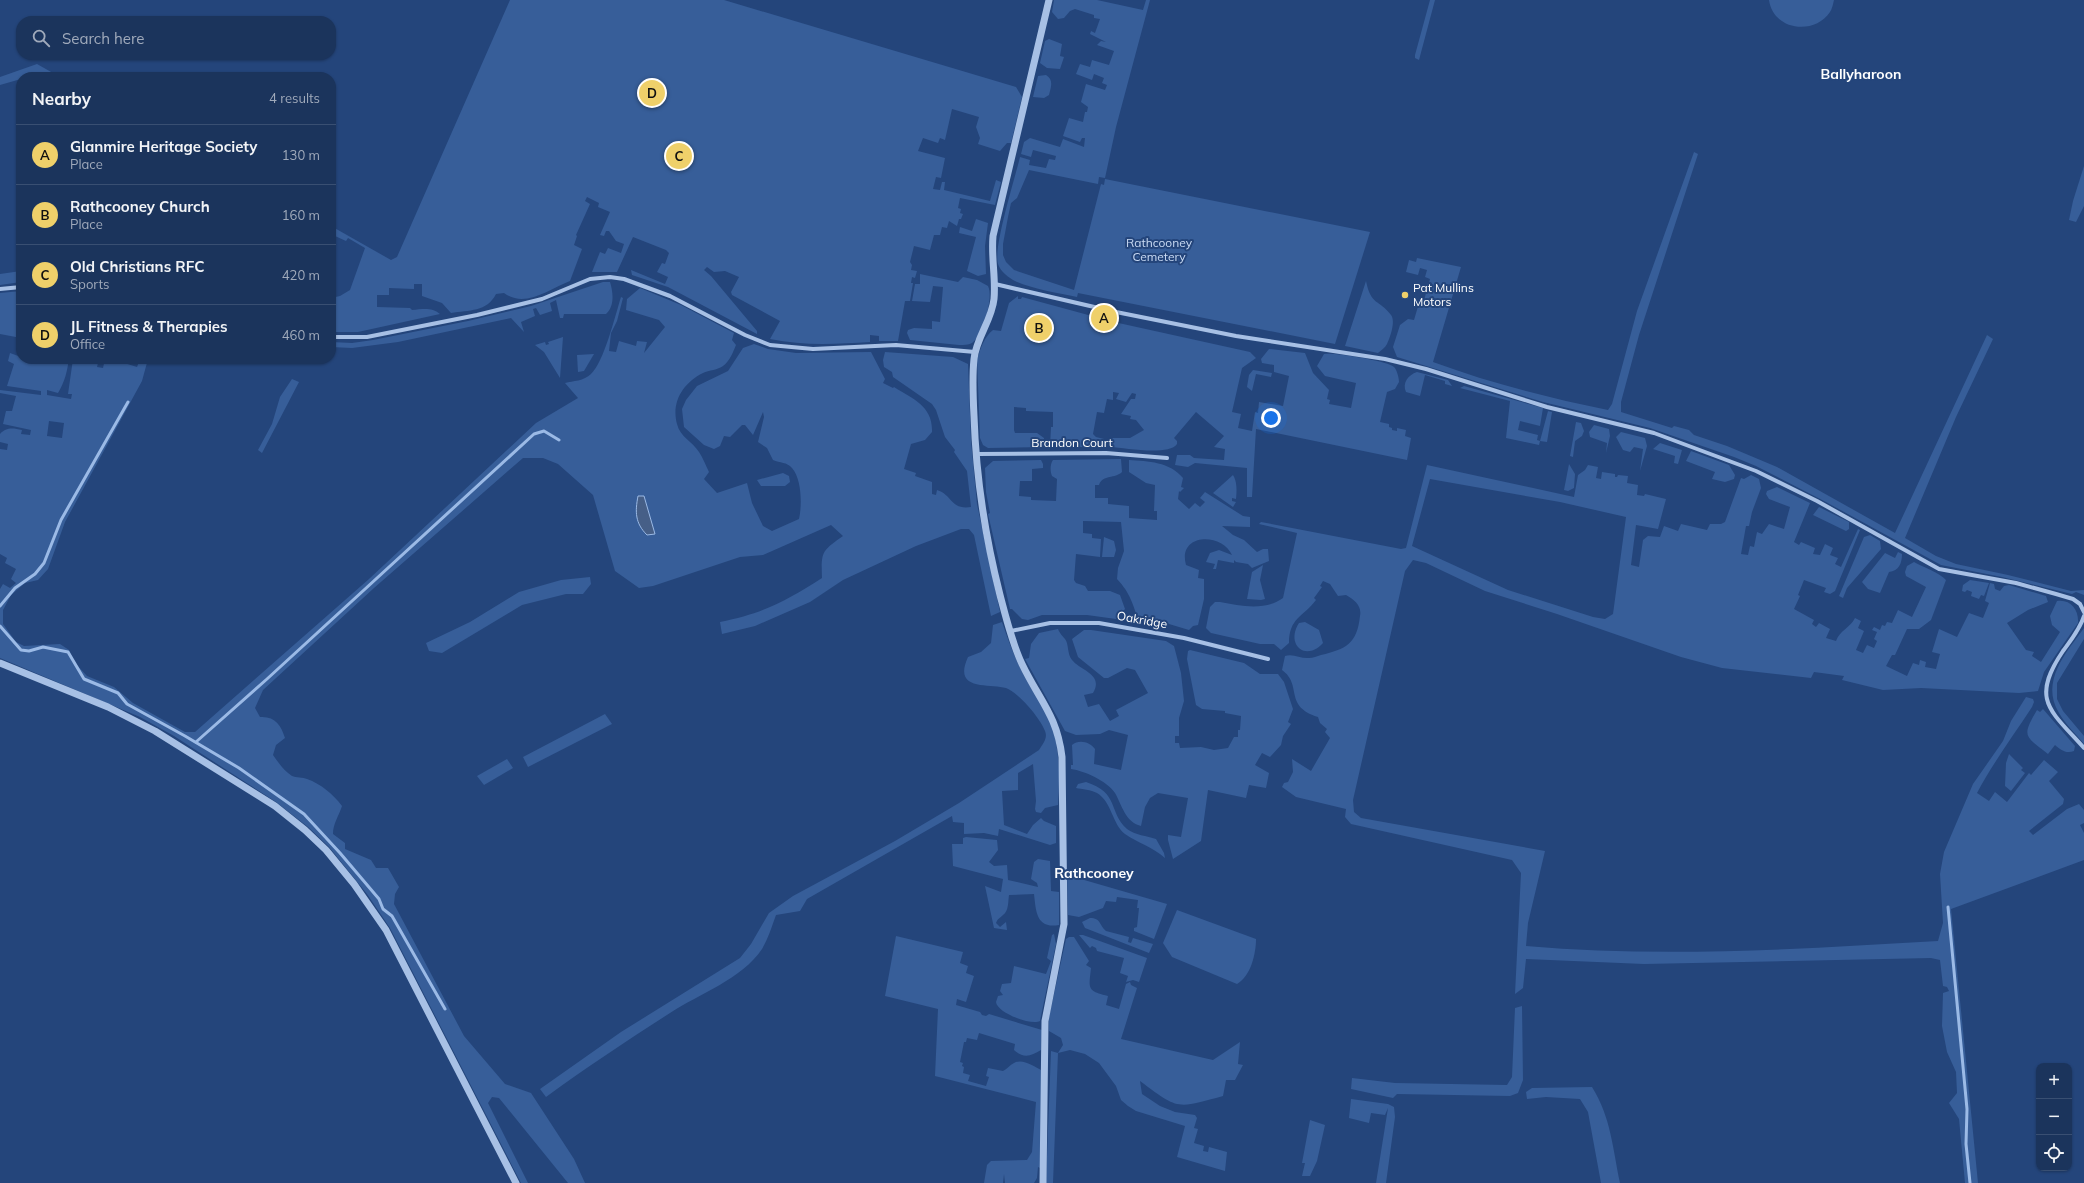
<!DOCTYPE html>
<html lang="en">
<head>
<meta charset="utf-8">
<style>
  :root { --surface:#1b345c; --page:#243c62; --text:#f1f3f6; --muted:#a0aabb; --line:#394f72; --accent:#efd06a }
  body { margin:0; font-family:Mulish,sans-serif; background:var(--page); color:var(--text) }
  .controls { position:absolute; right:12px; bottom:12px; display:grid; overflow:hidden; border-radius:8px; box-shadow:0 1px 3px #0004 }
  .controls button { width:36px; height:36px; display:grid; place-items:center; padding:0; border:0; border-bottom:1px solid var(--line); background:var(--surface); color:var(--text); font:20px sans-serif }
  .you { position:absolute; left:1271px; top:418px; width:14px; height:14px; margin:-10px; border:3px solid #fff; border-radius:50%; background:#1a73e8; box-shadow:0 0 0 6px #1a73e833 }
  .badge { display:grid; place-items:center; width:26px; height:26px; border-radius:50%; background:var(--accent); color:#111; font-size:13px; font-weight:700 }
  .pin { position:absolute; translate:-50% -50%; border:2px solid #fff; box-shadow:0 1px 4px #0006 }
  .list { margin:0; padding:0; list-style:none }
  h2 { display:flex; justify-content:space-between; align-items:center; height:52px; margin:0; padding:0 16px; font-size:17px }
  h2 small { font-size:13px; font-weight:400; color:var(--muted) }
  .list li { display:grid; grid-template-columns:26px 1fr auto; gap:12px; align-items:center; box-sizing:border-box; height:60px; padding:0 16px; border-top:1px solid var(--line) }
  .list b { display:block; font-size:15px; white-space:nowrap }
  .list p { margin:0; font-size:13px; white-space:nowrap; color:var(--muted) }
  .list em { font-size:13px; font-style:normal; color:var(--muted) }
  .icon { flex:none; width:22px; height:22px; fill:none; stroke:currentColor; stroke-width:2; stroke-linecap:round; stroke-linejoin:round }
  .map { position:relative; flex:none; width:2084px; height:1183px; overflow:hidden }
  .search { position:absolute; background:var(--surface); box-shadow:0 1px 3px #0004; left:16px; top:16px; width:320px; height:44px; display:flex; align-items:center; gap:10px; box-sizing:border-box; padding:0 14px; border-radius:16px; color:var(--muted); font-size:15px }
  .panel { position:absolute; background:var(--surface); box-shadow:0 1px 3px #0004; left:16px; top:72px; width:320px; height:292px; border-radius:16px }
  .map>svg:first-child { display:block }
  .green { fill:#375e99; fill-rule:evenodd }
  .water { fill:#465f87; stroke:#9bbae6 }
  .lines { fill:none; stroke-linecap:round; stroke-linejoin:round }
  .stream { stroke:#9bbae6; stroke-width:3 }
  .minor { stroke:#a7c0e5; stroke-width:4 }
  .tertiary { stroke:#a7c0e5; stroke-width:7 }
  .poi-dot { fill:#efd06a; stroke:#24457b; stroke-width:1.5 }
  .labels { text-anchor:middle; stroke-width:4; stroke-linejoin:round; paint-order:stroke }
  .park-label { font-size:12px; fill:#cadbf4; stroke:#24457b }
  .poi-label { font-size:12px; fill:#fff; stroke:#24457b; text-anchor:start }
  .street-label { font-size:12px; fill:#fff; stroke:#24457b }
  .quarter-label { font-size:14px; font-weight:bold; fill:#fff; stroke:#24457b }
</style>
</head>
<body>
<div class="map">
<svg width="2084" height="1183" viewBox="0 0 2084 1183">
  <rect width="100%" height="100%" fill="#24457b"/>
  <!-- green -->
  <g class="green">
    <path d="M 510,0 L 724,0 L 1016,87 L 1022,97 L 1011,143 L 1007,143 L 1000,151 L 978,144 L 980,138 L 976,127 L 979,117 L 952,109 L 945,140 L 940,138 L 938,143 L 923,138 L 918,151 L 945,158 L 941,178 L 936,177 L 933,189 L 940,190 L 942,182 L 945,182 L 944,190 L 990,201 L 996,180 L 1001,182 L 995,205 L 960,198 L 958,208 L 961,209 L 960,213 L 963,214 L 961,219 L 959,219 L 957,226 L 949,221 L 947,228 L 942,227 L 940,235 L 934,235 L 930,250 L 914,246 L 910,262 L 912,265 L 911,270 L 917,271 L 915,278 L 912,277 L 911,283 L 913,283 L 910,301 L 905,301 L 898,341 L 879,341 L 879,336 L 870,335 L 870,342 C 836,344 803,346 770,339 L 780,321 L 732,295 L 731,292 L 739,277 L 725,271 L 714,272 L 707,267 L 704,270 L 711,276 L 757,331 L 757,334 L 668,287 L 632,275 L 631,270 L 665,284 L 668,277 L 657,272 L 662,263 L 665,264 L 669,253 L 666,250 L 633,237 L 617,272 L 592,272 L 600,252 L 605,254 L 608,248 L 621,253 L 624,244 L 616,241 L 609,231 L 606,231 L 604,236 L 600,235 L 610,212 L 598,207 L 599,203 L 587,197 L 585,201 L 590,204 L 576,235 L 577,236 L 574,245 L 582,249 L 570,281 C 549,289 525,309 504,293 L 496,294 C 487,312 469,310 451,313 L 442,303 L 422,296 L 422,284 L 414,284 L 414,289 L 389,288 L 389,295 L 377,295 L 377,307 L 410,308 L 412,310 C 423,309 432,307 440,314 L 358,332 L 331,332 L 331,298 L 340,296 L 350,290 L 365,248 L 348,238 L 346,241 L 335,236 L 331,243 L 331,226 L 391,260 L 397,257 Z"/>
    <path d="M 1054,0 L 1097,0 L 1143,10 L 1146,0 L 1150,0 L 1116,127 L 1105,178 L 1099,177 L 1098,184 L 1029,170 L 1017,198 L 1011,203 L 1008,217 L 1003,244 L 1003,255 L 1006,262 L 1014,270 L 1074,290 L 1101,184 L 1104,185 L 1105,179 L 1370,232 L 1335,344 L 1078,293 L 1077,297 C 1059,293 1032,289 1015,281 C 1009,278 1000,271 998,264 C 993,248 1015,178 1020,157 L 1030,160 L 1029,165 L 1046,168 L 1049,159 L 1055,160 L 1056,156 L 1033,150 L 1031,157 L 1021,154 L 1024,142 L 1030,138 L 1060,147 L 1063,139 L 1084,147 L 1085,138 L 1082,138 L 1080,142 L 1063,136 L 1069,118 L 1083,122 L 1085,112 L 1087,112 L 1088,107 L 1081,102 L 1086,84 L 1105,90 L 1107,85 L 1102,83 L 1104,78 L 1094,74 L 1092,80 L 1076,74 L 1080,64 L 1090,67 L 1092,60 L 1109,65 L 1114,51 L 1097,45 L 1101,41 L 1106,42 L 1090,34 L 1091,31 L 1095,33 L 1100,19 L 1094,18 L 1094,15 L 1075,9 L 1070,11 L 1064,18 L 1058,19 L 1052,12 Z"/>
    <polygon points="1430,0 1435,0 1419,60 1415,58 1415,55"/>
    <path d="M 1769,0 L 1834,0 C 1833,4 1832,9 1830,12 C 1814,36 1773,30 1769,0 Z"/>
    <polygon points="1049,39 1062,44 1060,56 1064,57 1060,69 1047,68 1040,63 1045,41"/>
    <polygon points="37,64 60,77 41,77 36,74 21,77 21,79 0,85 0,77"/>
    <path d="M 1046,75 C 1054,80 1051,87 1049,95 L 1044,98 L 1033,97 L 1038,76 Z"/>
    <path d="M 1694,152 L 1698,154 L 1639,335 L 1621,402 L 1621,412 L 1672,428 L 1674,426 L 1689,430 L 1694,435 L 1727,446 L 1777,467 L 1895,533 L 1987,335 L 1993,339 L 1956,417 L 1905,538 L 1936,556 L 1956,564 L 2008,575 L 2071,591 L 2084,590 L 2084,595 L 2076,592 L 2072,594 L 2002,577 L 1941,565 L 1824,501 L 1756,466 L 1734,457 L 1650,428 L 1543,402 L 1397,357 L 1393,347 L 1400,325 L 1408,319 L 1414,320 L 1419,303 L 1423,304 L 1430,279 L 1425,277 L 1427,270 L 1420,268 L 1418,275 L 1406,272 L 1409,260 L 1416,262 L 1417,258 L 1461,267 L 1433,362 C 1490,383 1549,398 1608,410 L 1612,404 L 1637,311 Z"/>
    <polygon points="2084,166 2084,206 2076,222 2069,220 2073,201"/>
    <polygon points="976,219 988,223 985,246 986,274 978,276 967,271 976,237 959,233 960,227 972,231"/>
    <polygon points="21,271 21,282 0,285 0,274"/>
    <path d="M 920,274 L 958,282 L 963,277 L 977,280 L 988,286 C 994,297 983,336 972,343 C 968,345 964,345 959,345 L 910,340 L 907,333 L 908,330 L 914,328 L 932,329 L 932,321 L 940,322 L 943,287 L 933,286 L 930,302 L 912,301 L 915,284 L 920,284 Z"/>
    <path d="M 1366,281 C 1371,306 1379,299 1391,315 C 1396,321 1390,338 1387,344 C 1385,348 1381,350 1378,353 L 1345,346 Z"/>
    <path d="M 603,282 L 610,282 C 613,292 615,306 606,314 L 564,314 L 563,318 L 560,318 L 556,300 L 550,303 L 552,311 L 540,315 L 536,308 L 533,309 L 535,316 L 521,322 L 524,332 L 511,318 L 398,342 L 352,348 L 331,347 L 331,342 L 352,343 L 373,340 L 468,321 L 531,306 Z"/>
    <path d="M 640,288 L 681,305 L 734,333 L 732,340 L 736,345 C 733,352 730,361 723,366 C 718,370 709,370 703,373 C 683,383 671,402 677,424 C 680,437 692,441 699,452 C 703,458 706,466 709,472 L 704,479 L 717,493 L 747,483 L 752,503 L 763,526 L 772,531 L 799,519 C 802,506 802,479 792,468 C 787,462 780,463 773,460 L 767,448 L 758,442 L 764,417 L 763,412 L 753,435 L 745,425 L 742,425 L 730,437 L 724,436 L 720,446 L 714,449 L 704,445 L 684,427 L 682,409 L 686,400 L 697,386 L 728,371 L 743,348 L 754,344 L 768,349 L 796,353 L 871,352 L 885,379 L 883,383 L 893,388 L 894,387 C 913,399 933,406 932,432 L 925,440 L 911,444 L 904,469 L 916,473 L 915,476 L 932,482 L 932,494 L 936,495 L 937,490 C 953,495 950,510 971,507 L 967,471 L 954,452 L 955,450 L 945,437 L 936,410 L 932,404 L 893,377 L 892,372 L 884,367 L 883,360 L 885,352 L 953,357 L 968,364 L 971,441 L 977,504 L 1000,612 L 991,616 L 974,535 L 969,529 L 961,529 L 916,546 L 843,580 L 810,602 L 755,626 L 722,634 L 720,622 C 762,614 786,601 822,578 C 821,551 822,551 843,536 L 831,525 L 763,555 L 740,557 L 653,586 L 639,588 L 615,571 L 593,495 L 558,464 L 543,458 L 523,458 L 374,588 L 263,690 L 255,708 L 260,717 C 275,716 281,725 285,738 L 276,745 L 273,755 C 278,762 284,771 292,776 C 296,778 303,777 307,779 C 321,784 333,794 342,806 C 339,816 333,823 333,834 L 345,843 L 345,849 L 371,860 L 376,868 L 388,868 L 399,887 L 395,894 L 394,904 L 464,1036 L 505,1084 L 531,1093 L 574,1159 L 585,1183 L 568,1183 L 499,1098 L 492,1097 L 488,1103 L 528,1183 L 521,1183 L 390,928 L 367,894 L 329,847 L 308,827 L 276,802 L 174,736 L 140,717 L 0,658 L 0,589 L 3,584 L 10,588 L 16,583 L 11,579 L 16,569 L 5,563 L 7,558 L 0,554 L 0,449 L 7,450 L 8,444 L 0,442 L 0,434 C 6,427 13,428 22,430 L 21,434 L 30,435 L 31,430 L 3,424 L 6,411 L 12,411 L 16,396 L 0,393 L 0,390 L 41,395 L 41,391 L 7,386 L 14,364 L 8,361 L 10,353 L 21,357 L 21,359 L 69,359 C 67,372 65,381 58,393 L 47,390 L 47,395 L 71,399 L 72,394 L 68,394 L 73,359 L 99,359 L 97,367 L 103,368 L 105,359 L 118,359 L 118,361 L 137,367 L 140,359 L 148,359 L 142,381 L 65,522 L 48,569 L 38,580 L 25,583 L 11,595 L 3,610 L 3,624 L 16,642 L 24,646 L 60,644 L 69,650 L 76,664 L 87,676 L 114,687 L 133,703 L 185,732 L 195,732 L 369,579 L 536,423 L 578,398 L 565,383 C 573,381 584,381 591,374 C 604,362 615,316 621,297 L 623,298 L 617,321 L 611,333 L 609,351 L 616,352 L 619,341 L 636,346 L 637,341 L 647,342 L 644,353 L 665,327 L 659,320 L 626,310 L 627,299 ZM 49,421 L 64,423 L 62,438 L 47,436 Z"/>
    <polygon points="21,291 21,338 0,334 0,293"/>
    <path d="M 1018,296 L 1018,299 L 1021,299 L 1022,297 L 1114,322 L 1250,352 L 1256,358 L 1242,368 L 1232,412 L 1241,414 L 1238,428 L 1252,431 L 1255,412 L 1258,413 L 1259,402 L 1283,406 L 1289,376 L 1274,372 L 1274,365 L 1262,363 L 1261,359 L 1269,349 L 1305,353 L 1313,373 L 1329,390 L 1327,399 L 1330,400 L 1329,404 L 1351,408 L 1356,383 L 1325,376 L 1317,366 L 1324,354 C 1332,352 1389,361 1394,367 C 1397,370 1399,378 1399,382 L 1395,389 L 1387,392 L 1380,422 L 1389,424 L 1389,427 L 1392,428 L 1392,430 L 1397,431 L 1397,428 L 1406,430 L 1405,436 L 1411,438 L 1407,460 L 1256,429 L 1252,497 L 1247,497 L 1247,468 L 1195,463 L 1188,467 L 1175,465 L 1177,455 L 1190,455 L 1194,458 L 1224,460 L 1225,449 L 1214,447 L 1224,436 L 1196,412 L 1174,438 L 1177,441 L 1177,444 C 1169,456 1124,448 1111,447 L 1109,442 L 1110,438 L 1130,438 L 1144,430 L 1136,420 L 1130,419 L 1131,416 L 1121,414 L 1131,399 L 1135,399 L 1136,394 L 1132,393 L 1126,402 L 1116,399 L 1119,393 L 1113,392 L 1113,400 L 1107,399 L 1104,413 L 1097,412 L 1093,434 L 1096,437 L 1104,439 L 1101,447 L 1050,447 L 1051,427 L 1053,427 L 1053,412 L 1026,411 L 1026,408 L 1014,407 L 1014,430 L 1015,433 L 1037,433 L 1044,438 L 1044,447 L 988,448 L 983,445 L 980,438 L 977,359 C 981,348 984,337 993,330 L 1001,331 L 1009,303 Z"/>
    <polygon points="563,337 560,378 544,352 535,345 545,342 546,345 549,344 548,342"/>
    <polygon points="594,354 584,371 578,372 577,355"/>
    <polygon points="1253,370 1272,373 1271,377 1256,374 1252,391 1247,387 1249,375"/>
    <path d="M 1417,372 L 1448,380 L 1452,386 L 1445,384 L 1445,381 L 1425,375 L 1420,396 L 1406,392 C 1402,383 1408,375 1417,372 Z"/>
    <polygon points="292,379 299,382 262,453 258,450 272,424 280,397"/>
    <polygon points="1464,386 1543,408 1540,426 1520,421 1518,430 1538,435 1537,440 1540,441 1548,411 1552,412 1547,442 1540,441 1539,445 1506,438 1510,401 1460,388"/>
    <polygon points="1576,422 1581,423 1584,431 1582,436 1575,441 1573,457 1570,456"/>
    <polygon points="1594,425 1609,429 1610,436 1606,453 1607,443 1590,437 1589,432"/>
    <polygon points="1621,432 1645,438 1647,446 1640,471 1643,449 1634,447 1630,452 1623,450 1616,437"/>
    <polygon points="1660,443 1682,450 1678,464 1674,463 1675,456 1653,449"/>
    <polygon points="1691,451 1729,465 1735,475 1734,479 1725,482 1712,479 1715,472 1686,461"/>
    <path d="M 1121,459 L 1122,472 C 1115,479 1103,474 1099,485 L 1095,485 L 1095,498 L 1108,498 L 1108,504 L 1129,506 L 1129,518 L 1157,520 L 1157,511 L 1154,511 L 1155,485 L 1146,483 L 1129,472 L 1129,460 C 1148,461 1170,462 1183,478 L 1181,487 L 1184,488 L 1180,492 L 1179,491 L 1178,499 L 1189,509 L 1195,503 L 1200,507 L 1205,502 L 1200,498 L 1205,492 L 1243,516 L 1250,517 L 1250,527 L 1222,526 L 1233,535 L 1244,540 L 1257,552 L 1263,549 L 1268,549 L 1269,561 L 1252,568 L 1248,564 L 1236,562 L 1234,560 L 1234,563 L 1218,560 L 1216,569 L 1213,569 L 1215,564 L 1206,562 L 1210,553 L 1219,550 L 1232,555 C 1222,532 1177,533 1186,565 L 1199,570 L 1198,578 L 1204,579 L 1204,599 L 1198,625 L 1193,626 L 1189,630 L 1159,621 L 1159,623 L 1139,621 C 1132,603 1131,594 1117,579 L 1118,568 L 1124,551 L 1121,522 L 1083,521 L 1083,533 L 1092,534 L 1092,538 L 1101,539 L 1100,557 L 1076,554 L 1074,580 L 1076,583 L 1085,586 L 1088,591 L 1110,591 L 1120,595 L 1125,609 L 1116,619 L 1087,615 L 1042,615 L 1028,620 L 1022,619 L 1012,609 L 1010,609 L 988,514 L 990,513 L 986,492 L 985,468 L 993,461 L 1041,460 L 1043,464 L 1043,468 L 1032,469 L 1032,481 L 1020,481 L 1019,496 L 1031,497 L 1031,500 L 1056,501 L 1057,479 L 1052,476 C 1050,471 1050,464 1053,460 Z"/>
    <polygon points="1569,464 1575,474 1574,488 1568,491 1564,490"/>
    <path d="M 1427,465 L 1574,497 L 1578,475 L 1585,470 L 1588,465 L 1598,467 L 1596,478 L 1601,479 L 1602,472 L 1615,474 L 1615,477 L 1617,477 L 1618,475 L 1628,476 L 1627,483 L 1638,485 L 1637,495 L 1644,496 L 1645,494 L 1666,499 L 1658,529 L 1636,525 L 1631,565 L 1639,567 L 1643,540 L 1648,536 L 1660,537 L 1664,526 L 1678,531 L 1681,524 L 1707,530 L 1710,524 L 1721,524 L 1725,522 L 1741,478 L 1744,479 L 1751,475 L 1759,479 L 1761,488 L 1752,512 L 1749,526 L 1746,526 L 1741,554 L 1748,555 L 1750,546 L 1754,547 L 1757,532 L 1762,534 L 1769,524 L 1784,529 L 1790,507 L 1769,499 L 1766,494 L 1767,491 L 1777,487 L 1810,503 L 1794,542 L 1799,545 L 1801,542 L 1815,548 L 1813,554 L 1820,555 L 1825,544 L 1833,548 L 1830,555 L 1838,558 L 1835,564 L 1841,567 L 1858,529 L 1860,530 L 1835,591 L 1830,594 L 1824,592 L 1826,588 L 1804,580 L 1798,595 L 1800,596 L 1794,609 L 1814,620 L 1812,624 L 1816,627 L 1819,623 L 1830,629 L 1826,638 L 1836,641 C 1840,630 1850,628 1855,618 L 1861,621 L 1858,628 L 1864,631 L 1856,650 L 1863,653 L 1867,645 L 1874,648 L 1877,641 L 1874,639 L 1877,632 L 1872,630 L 1874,627 L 1880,630 L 1882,625 L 1885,626 L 1887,622 L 1892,623 L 1898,610 L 1912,617 L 1926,587 L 1906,576 L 1905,572 L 1907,566 L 1914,562 C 1923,567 1940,573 1946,580 L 1931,620 L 1919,629 L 1907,629 L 1895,655 L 1892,655 L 1886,666 L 1907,676 L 1913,663 L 1919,665 L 1920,660 L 1926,662 L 1925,667 L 1936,669 L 1940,654 L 1932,652 L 1939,629 L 1957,637 L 1969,613 L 1983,618 L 1989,603 L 1985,601 L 1990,583 L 1994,584 L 1995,589 L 2000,591 L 2004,586 L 2009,585 L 2046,596 L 2048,602 L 2028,610 L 2007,623 L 2026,650 L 2034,652 L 2032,656 L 2041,662 L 2060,632 L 2052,625 L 2050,616 L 2057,601 C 2071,599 2079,610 2078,623 L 2044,672 L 2038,691 L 2019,693 L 1921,688 L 1883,690 L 1842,680 L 1844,676 L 1814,672 L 1811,678 L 1722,668 L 1681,657 L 1557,614 L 1485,591 L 1426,563 L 1413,560 L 1405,571 L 1353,800 L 1354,812 L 1361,818 L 1545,851 L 1528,923 L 1526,946 C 1663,958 1801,949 1938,941 L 1943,923 L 1940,874 L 1944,852 L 1973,784 L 2003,741 L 2011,721 L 2026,697 L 2033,699 L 2034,702 L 2032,707 C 2013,736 1993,763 1977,793 L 1989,801 L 1995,792 L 2007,802 L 2029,773 L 2031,775 L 2044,760 L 2058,772 L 2049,781 L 2064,799 L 2063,804 L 2029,831 L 2033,835 L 2067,809 L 2079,804 L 2084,810 L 2084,823 L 2080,825 L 2084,833 L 2084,860 L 1951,909 L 1978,1183 L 1965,1183 L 1959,1119 L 1949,1103 L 1957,1093 L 1956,1072 L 1947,1052 L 1942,1026 L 1943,993 L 1949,991 L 1947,987 L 1943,986 L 1940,960 L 1931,958 L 1644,964 L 1526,959 L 1523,988 L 1515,994 L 1521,873 L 1512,860 L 1351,824 L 1345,817 L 1346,809 L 1296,797 L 1282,787 L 1284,783 L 1288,782 L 1293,772 L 1292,759 L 1311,771 L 1330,738 L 1325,732 L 1327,729 L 1320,723 L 1318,717 C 1283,706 1303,685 1282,670 L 1285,656 C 1293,653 1301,659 1309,658 C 1313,658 1317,656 1321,655 C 1346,649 1357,644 1360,616 C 1362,606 1355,600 1346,595 L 1338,596 L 1330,584 L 1323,581 L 1320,586 L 1322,587 L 1314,598 L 1316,600 C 1303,617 1289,618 1289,643 L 1281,650 L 1274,644 L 1260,644 L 1211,633 L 1206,628 L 1210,607 L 1215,602 L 1220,602 C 1241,606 1265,611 1283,598 L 1297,533 L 1259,524 L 1261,522 L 1401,549 L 1406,548 ZM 1430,479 L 1560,502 L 1626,517 L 1613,614 L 1605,619 L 1593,617 L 1508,590 L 1412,546 Z"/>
    <polygon points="783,473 789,476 790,482 785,486 761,486 757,480"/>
    <path d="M 1233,475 C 1237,481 1237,491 1236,499 L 1232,498 L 1232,501 L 1236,502 L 1233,507 L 1213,493 Z"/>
    <polygon points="1819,507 1849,522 1849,529 1846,531 1813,515"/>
    <polygon points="1870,535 1880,541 1881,549 1847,588 1843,598 1839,596 1864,537"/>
    <polygon points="1104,537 1114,541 1116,550 1114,557 1102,557"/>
    <path d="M 1898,552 L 1902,554 C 1902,563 1899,571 1889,572 L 1880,593 L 1868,589 L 1862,582 L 1885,553 L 1895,558 Z"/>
    <polygon points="1263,565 1260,580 1265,599 1261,600 1247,599 1252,572"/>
    <polygon points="590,577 591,584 583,594 566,594 522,605 442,653 429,651 426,643 470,622 519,592 561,580"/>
    <polygon points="1970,580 1989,583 1984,596 1981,595 1979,599 1971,596 1972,592 1967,590 1965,592 1962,591 1963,585"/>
    <path d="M 1002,622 C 1009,642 1016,662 1027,681 C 1034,694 1046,708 1051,723 C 1060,750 1060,777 1058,805 L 1045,808 L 1041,813 L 1036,812 L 1035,809 L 1036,801 L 1033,764 L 1018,773 L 1018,790 L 1002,791 L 1004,825 L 1027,834 L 1033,825 L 1041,818 L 1044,821 L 1056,826 L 1056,843 L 1050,845 L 999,829 L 998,836 L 984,833 L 964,834 L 964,823 L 953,822 L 952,816 L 807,899 L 800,911 L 776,915 C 772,926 768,939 762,949 C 742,979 699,994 670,1013 C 628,1040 587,1067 546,1097 L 540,1089 L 621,1032 L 740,958 L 751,944 L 769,913 L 793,896 L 895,841 L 959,803 L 1039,750 C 1043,744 1048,738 1045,731 C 1041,719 1018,692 1006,688 C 990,683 952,692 968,657 L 981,652 L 991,643 L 993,625 Z"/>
    <path d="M 1305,622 L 1319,630 L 1323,643 C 1306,662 1285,645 1299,623 Z"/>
    <path d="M 2084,628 L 2084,639 L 2057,683 L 2057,699 L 2063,711 L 2084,736 L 2084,744 C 2076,734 2065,724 2059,713 C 2040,681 2066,653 2084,628 Z"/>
    <path d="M 1058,629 C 1060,634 1062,635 1065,639 C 1069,644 1067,654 1072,660 C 1081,671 1104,674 1093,693 L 1084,695 L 1088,707 L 1099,704 L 1110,721 L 1119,716 L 1116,710 L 1148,693 L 1135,670 L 1127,668 L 1108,678 L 1104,678 L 1078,657 L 1072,639 L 1084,630 L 1091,630 L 1166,641 L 1174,646 L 1181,673 L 1184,701 L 1179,718 L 1179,736 L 1175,736 L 1175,743 L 1179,743 L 1180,748 L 1201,747 L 1214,750 L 1228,748 L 1234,737 L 1238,737 L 1238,730 L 1240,730 L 1241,716 L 1225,713 L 1225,711 L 1202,709 L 1196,705 L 1187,659 L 1188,651 L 1190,650 L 1244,663 L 1260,674 L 1278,674 L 1284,682 L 1293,709 L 1288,722 L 1291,724 L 1283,736 L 1281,745 L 1270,757 L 1262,753 L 1255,765 L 1269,773 L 1266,788 L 1249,785 L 1246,798 L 1208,790 L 1201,841 L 1173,859 L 1168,840 L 1168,835 L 1181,837 L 1188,798 L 1158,793 L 1150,798 L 1145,807 L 1141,826 C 1125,822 1122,805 1115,793 C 1107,781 1085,771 1071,769 L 1071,765 L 1073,765 L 1072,745 C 1079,739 1090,742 1095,749 L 1094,764 L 1121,770 L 1128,735 L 1109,730 L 1100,734 L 1076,735 L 1065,731 L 1025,659 L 1029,658 L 1031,644 L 1039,633 Z"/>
    <path d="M 2043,709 L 2075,746 L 2074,751 C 2066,754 2061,750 2055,745 L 2048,754 C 2025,736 2021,737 2037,710 L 2040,712 Z"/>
    <polygon points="605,714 612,724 528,767 523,757"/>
    <polygon points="2009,754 2023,768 2021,770 2025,773 2011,791 2005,786 2006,763"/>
    <polygon points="507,759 513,768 484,785 477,776"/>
    <path d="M 1086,782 C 1120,793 1108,812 1127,829 C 1135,835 1147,836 1156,839 L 1164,853 L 1165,858 C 1153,847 1138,843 1125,834 C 1112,824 1112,802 1097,793 C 1091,790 1082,789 1076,788 L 1078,784 Z"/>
    <path d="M 966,837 L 997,840 L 998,850 L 989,862 L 994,866 L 1007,865 L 1008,880 L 1038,887 L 1037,883 L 1031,879 L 1034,862 L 1038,859 L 1050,861 L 1051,891 L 1059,892 L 1059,925 C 1036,929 1036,911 1034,894 L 1009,895 C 1008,901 1009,911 1003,915 C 999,919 998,918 996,923 L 1000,927 L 1006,922 L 1007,930 L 994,928 L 985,886 L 1001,892 L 1003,879 L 953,866 L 952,844 L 963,844 L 963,838 Z"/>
    <polygon points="1067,875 1167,904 1154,939 1134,931 1134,928 1137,927 1139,908 1137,908 1138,900 1117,897 1116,902 1106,901 1103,908 1079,917 1068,915"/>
    <path d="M 1177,910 L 1256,939 C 1256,953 1251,976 1237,984 L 1172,957 L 1163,943 Z"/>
    <path d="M 1090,918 C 1101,918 1099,925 1106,931 L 1129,937 L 1128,942 L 1131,943 L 1133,938 L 1153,944 L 1149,953 L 1085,928 L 1082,922 Z"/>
    <path d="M 1054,934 L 1056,944 L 1040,1021 C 1032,1026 997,1013 996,1002 L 998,996 L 1003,995 L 1000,991 L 1002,984 L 1011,983 L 1014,966 L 1046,974 L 1051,961 L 1047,958 L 1052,935 Z"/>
    <polygon points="1079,935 1083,935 1147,958 1139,982 1133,980 1126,982 1128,976 1120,973 1124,958 1097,951 1096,948 1092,946 1090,948"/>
    <path d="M 896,936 L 963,952 L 960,963 L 968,966 L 966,973 L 974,976 L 966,1002 L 957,999 L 956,1005 L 980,1012 L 982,1015 L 986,1016 L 989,1014 L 1042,1030 L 1041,1050 C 1031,1056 1024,1059 1014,1050 L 1015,1044 L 979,1033 L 977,1040 L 967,1038 L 966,1042 L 964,1042 L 960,1062 L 963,1063 L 962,1066 L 964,1067 L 963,1073 L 970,1075 L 968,1081 L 986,1086 L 989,1077 L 986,1076 L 988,1068 L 1003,1071 C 1007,1069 1010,1065 1014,1063 C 1022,1058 1034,1066 1041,1070 L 1040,1168 L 1038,1167 L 1037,1178 L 1034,1183 L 1005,1183 L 1004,1174 L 1003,1183 L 984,1183 L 987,1165 L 991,1161 L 1027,1160 L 1032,1152 L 1036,1102 L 935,1076 L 938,1009 L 885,996 Z"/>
    <path d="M 1069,937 L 1074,937 L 1089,961 L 1086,965 L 1091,968 C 1089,988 1086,991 1108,996 L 1106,1005 L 1119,1009 L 1126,984 L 1130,982 L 1131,985 L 1137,988 L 1121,1039 L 1213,1060 L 1240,1042 L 1238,1064 L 1243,1065 L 1235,1080 L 1226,1080 L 1223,1096 C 1176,1109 1179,1110 1140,1081 L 1142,1094 L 1160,1106 L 1175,1112 L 1195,1115 L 1197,1118 L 1194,1128 L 1198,1129 L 1194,1143 L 1204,1146 L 1203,1151 L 1208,1152 L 1209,1147 L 1227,1152 L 1225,1171 L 1177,1157 L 1185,1126 L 1136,1111 L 1128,1106 L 1121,1100 L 1116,1086 L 1099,1063 L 1085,1054 L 1070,1050 L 1058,1053 L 1053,1183 L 1046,1183 L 1051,1051 L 1058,1053 L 1063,1045 L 1061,1038 L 1049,1031 L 1049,1017 L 1066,939 Z"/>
    <polygon points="1522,1006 1523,1080 1518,1093 1510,1096 1397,1094 1393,1098 1351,1089 1352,1078 1395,1083 1507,1085 1512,1077 1515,1008"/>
    <path d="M 1592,1087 C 1611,1117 1613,1150 1620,1183 L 1601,1183 L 1588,1112 L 1580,1099 L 1546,1097 L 1527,1099 L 1526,1092 L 1532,1088 Z"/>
    <polygon points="1351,1099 1388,1104 1394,1107 1395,1117 1386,1183 1376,1183 1388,1108 1385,1115 1371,1113 1369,1123 1349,1118"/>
    <polygon points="1310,1120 1325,1125 1317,1161 1310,1176 1302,1176 1305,1163 1302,1163"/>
  </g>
  <!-- water -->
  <path class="water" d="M 638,496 L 644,496 L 655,534 L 647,535 C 635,523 635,512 638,496 Z"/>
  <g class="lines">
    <!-- stream -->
    <g class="stream">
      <polyline points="0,606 15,588 35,574 44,563 61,520 128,402"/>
      <polyline points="0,626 21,650 29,651 43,647 68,652 84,679 118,693 127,704 185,736 239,768 304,814 340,853 379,899 383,909 392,916 445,1009"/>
      <polyline points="196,742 267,679 534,434 544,431 559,440"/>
      <polyline points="1948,907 1967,1109 1966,1144 1970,1183"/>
    </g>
    <!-- minor -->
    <g class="minor">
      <polyline points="995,284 1116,312 1236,336 1385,359 1426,369 1547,407 1654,433 1756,471 1817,501 1939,569 2016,583 2056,594 2073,599 2080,604 2084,612"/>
      <polyline points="0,289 21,287"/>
      <polyline points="331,337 367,337 477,315 542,299 590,279 610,277 624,279 670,296 745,335 770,345 813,349 896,345 975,352"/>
      <polyline points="977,454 1106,453 1167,458"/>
      <path d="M 2084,616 C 2080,629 2071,640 2063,651 C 2030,700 2050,710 2084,748"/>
      <polyline points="1011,631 1050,623 1099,623 1184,638 1268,659"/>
    </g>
    <!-- tertiary -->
    <g class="tertiary">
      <polyline points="0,663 108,707 155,731 275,806 305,830 326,850 354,884 386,930 516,1183"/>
      <path d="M 1043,1183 L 1045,1021 L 1064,924 L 1062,757 C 1057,715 1039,700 1022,664 C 1012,643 1006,618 1000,595 C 985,536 976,477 974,416 C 973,397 972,378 974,359 C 976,338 992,320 994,299 C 996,278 991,258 993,236 L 1049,0"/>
    </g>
  </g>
  <!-- markers -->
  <circle class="poi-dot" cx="1405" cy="295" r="4"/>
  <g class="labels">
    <!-- park labels -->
    <g class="park-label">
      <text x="1159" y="247">Rathcooney<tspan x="1159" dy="14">Cemetery</tspan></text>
    </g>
    <!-- poi labels -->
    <g class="poi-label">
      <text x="1413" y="292">Pat Mullins<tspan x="1413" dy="14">Motors</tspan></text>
    </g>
    <!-- street labels -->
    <g class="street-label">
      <text x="1072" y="447">Brandon Court</text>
      <text transform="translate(1142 620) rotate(10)" y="4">Oakridge</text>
    </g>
    <!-- quarter labels -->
    <g class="quarter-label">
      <text x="1861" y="79">Ballyharoon</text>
      <text x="1094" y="878">Rathcooney</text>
    </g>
  </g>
</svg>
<div class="controls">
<button>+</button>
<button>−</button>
<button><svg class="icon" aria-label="locate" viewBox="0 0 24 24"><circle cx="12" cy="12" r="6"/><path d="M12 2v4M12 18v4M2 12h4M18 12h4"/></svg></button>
</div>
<div class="you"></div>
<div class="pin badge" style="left:1104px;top:318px">A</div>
<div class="pin badge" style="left:1039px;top:328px">B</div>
<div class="pin badge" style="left:679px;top:156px">C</div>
<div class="pin badge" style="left:652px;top:93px">D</div>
<div class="search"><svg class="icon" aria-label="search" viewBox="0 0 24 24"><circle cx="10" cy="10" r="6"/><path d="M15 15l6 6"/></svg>Search here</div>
<section class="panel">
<h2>Nearby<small>4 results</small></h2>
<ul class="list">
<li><span class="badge">A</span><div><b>Glanmire Heritage Society</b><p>Place</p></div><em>130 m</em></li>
<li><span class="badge">B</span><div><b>Rathcooney Church</b><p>Place</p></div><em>160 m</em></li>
<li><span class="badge">C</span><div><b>Old Christians RFC</b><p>Sports</p></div><em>420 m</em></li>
<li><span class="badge">D</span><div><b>JL Fitness &amp; Therapies</b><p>Office</p></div><em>460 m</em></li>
</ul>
</section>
</div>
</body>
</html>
